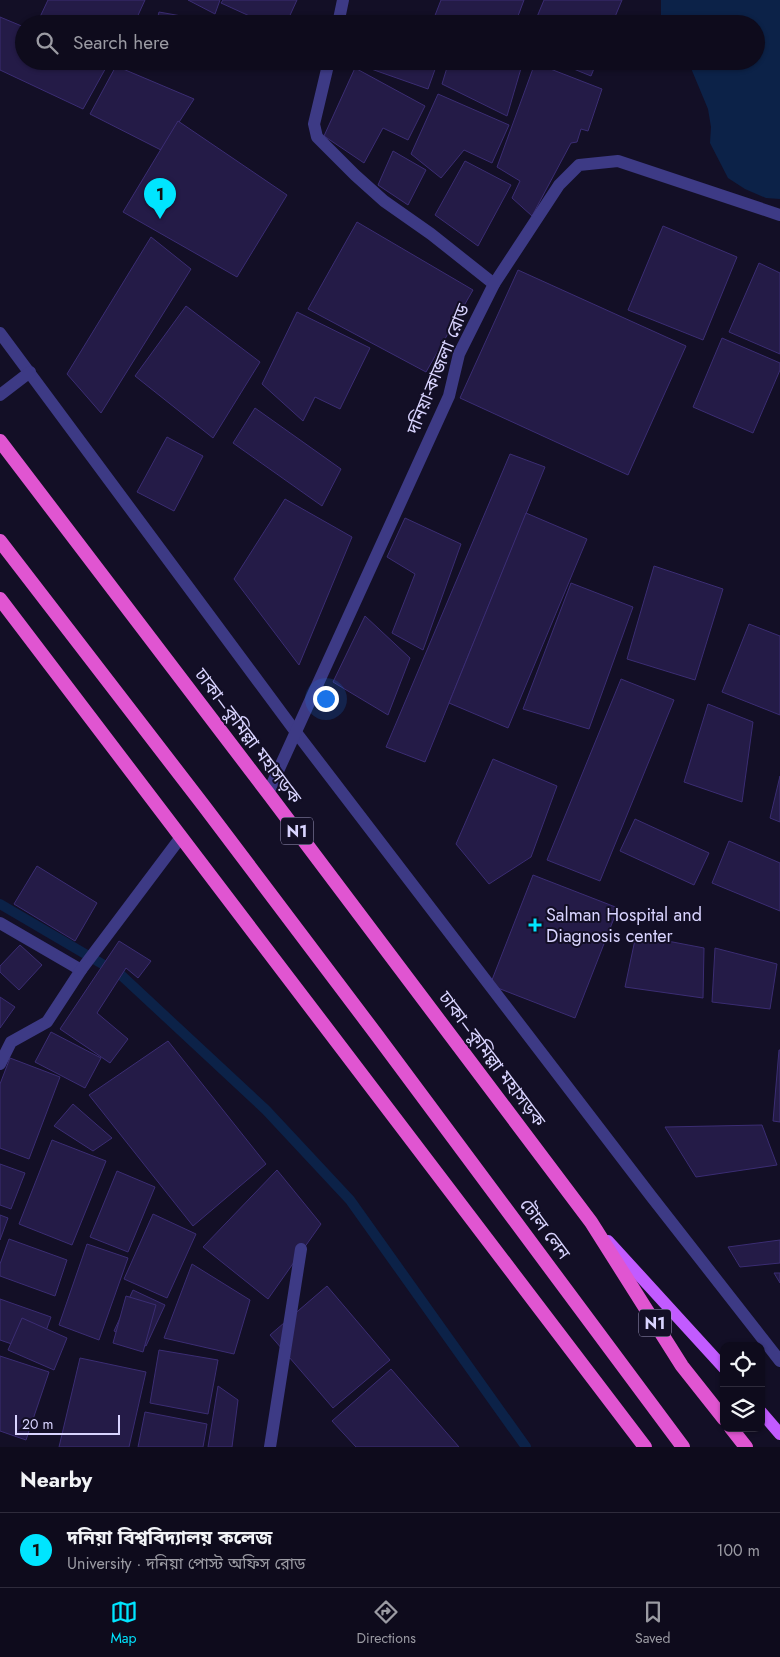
<!DOCTYPE html>
<html lang="en">
<head>
<meta charset="utf-8">
<style>
  :root { --surface:#0e0b1c; --page:#171425; --text:#f1f3f6; --muted:#9b9ba3; --line:#2e2b3b; --accent:#00e5ff }
  body { margin:0; font-family:Jost,"Noto Sans Bengali",sans-serif; background:var(--page); color:var(--text) }
  .controls { position:absolute; right:15px; bottom:15px; display:grid; overflow:hidden; border-radius:10px; box-shadow:0 1px 4px #0004 }
  .controls button { width:45px; height:45px; display:grid; place-items:center; padding:0; border:0; border-bottom:1px solid var(--line); background:var(--surface); color:var(--text); font:25px sans-serif }
  .scale { position:absolute; left:15px; bottom:12px; width:105px; box-sizing:border-box; padding-left:5px; border:2px solid #d9d4ff; border-top:0; font-size:14px; line-height:18px; white-space:nowrap; color:#d9d4ff; -webkit-text-stroke:4px #130f26; paint-order:stroke }
  .you { position:absolute; left:325px; top:698px; width:18px; height:18px; margin:-12px; border:4px solid #fff; border-radius:50%; background:#1a73e8; box-shadow:0 0 0 8px #1a73e833 }
  .badge { display:grid; place-items:center; width:32px; height:32px; border-radius:50%; background:var(--accent); color:#111; font-size:16px; font-weight:700 }
  .pin { position:absolute; translate:-50% -41px; filter:drop-shadow(0 1px 2px #0008) }
  .pin::after { content:''; position:absolute; top:26px; width:18px; height:15px; background:inherit; clip-path:polygon(0 0,100% 0,50% 100%) }
  .list { margin:0; padding:0; list-style:none }
  h2 { display:flex; justify-content:space-between; align-items:center; height:65px; margin:0; padding:0 20px; font-size:21px }
  h2 small { font-size:16px; font-weight:400; color:var(--muted) }
  .list li { display:grid; grid-template-columns:32px 1fr auto; gap:15px; align-items:center; box-sizing:border-box; height:75px; padding:0 20px; border-top:1px solid var(--line) }
  .list b { display:block; font-size:19px; white-space:nowrap }
  .list p { margin:0; font-size:16px; white-space:nowrap; color:var(--muted) }
  .list em { font-size:16px; font-style:normal; color:var(--muted) }
  .icon { flex:none; width:28px; height:28px; fill:none; stroke:currentColor; stroke-width:2; stroke-linecap:round; stroke-linejoin:round }
  .map { position:relative; flex:none; width:780px; height:1447px; overflow:hidden }
  .search { position:absolute; background:var(--surface); box-shadow:0 1px 4px #0004; left:15px; right:15px; top:15px; height:55px; display:flex; align-items:center; gap:12px; box-sizing:border-box; padding:0 18px; border-radius:28px; color:var(--muted); font-size:19px }
  .sheet { height:140px; background:var(--surface) }
  nav { display:flex; justify-content:space-around; align-items:center; box-sizing:border-box; height:70px; border-top:1px solid var(--line); background:var(--surface); font-size:14px; color:var(--muted) }
  nav a { display:grid; justify-items:center; gap:2px }
  nav .on { color:var(--accent) }
  .map>svg:first-child { display:block }
  .water { fill:#0c2248 }
  .lines { fill:none; stroke-linecap:round; stroke-linejoin:round }
  .stream { stroke:#0c2248; stroke-width:10 }
  .building { fill:#241b47; stroke:#3b2d73 }
  .minor { stroke:#3d3a85; stroke-width:12 }
  .primary { stroke:#c25bff; stroke-width:12 }
  .trunk { stroke:#e055d1; stroke-width:14 }
  .poi-dot { fill:#00e5ff; stroke:#130f26; stroke-width:2 }
  .labels { text-anchor:middle; stroke-width:4; stroke-linejoin:round; paint-order:stroke }
  .shield { fill:#130f26; stroke:#9e99be; stroke-width:1 }
  .shield-label { font-size:16px; font-weight:bold; fill:#d9d4ff }
  .street-label { font-size:18px; fill:#d9d4ff; stroke:#130f26 }
  .poi-label { font-size:18px; fill:#d9d4ff; stroke:#130f26; text-anchor:start }
</style>
</head>
<body>
<div class="map">
<svg width="780" height="1447" viewBox="0 0 780 1447">
  <rect width="100%" height="100%" fill="#130f26"/>
  <!-- water -->
  <polygon class="water" points="661,0 780,0 780,199 766,198 745,189 728,178 710,143 711,127 708,109 688,61 756,61 756,24 664,24 661,18"/>
  <g class="lines">
    <!-- stream -->
    <polyline class="stream" points="0,904 121,975 266,1110 350,1200 526,1447"/>
  </g>
  <!-- building -->
  <g class="building">
    <polygon points="48,0 145,0 134,24 53,24 40,17"/>
    <polygon points="188,0 220,0 215,14"/>
    <polygon points="223,0 297,0 286,24 267,24 221,3"/>
    <polygon points="441,0 524,0 515,24 450,24 434,18"/>
    <polygon points="544,0 622,0 612,24 534,24"/>
    <polygon points="159,12 226,24 156,24"/>
    <polygon points="0,17 24,27 24,61 102,61 108,64 83,109 0,70"/>
    <polygon points="204,61 220,61 218,67"/>
    <polygon points="358,61 438,61 428,89 357,64"/>
    <polygon points="449,61 512,61 522,65 507,116 442,84"/>
    <polygon points="554,61 597,61 591,76"/>
    <polygon points="535,63 602,89 588,131 581,129 577,142 571,143 532,216 512,198 520,181 497,167"/>
    <polygon points="116,66 194,99 161,150 90,114"/>
    <polygon points="355,68 425,106 408,140 383,128 364,163 324,136"/>
    <polygon points="438,94 509,125 492,163 464,150 441,178 411,154"/>
    <polygon points="178,121 287,195 237,277 123,212"/>
    <polygon points="393,151 426,170 408,205 378,185"/>
    <polygon points="465,161 511,185 478,246 435,215"/>
    <polygon points="357,222 473,290 426,372 308,309"/>
    <polygon points="663,226 737,257 703,340 628,310"/>
    <polygon points="151,237 191,269 101,413 67,374"/>
    <polygon points="759,263 780,273 780,354 729,332"/>
    <polygon points="518,270 686,346 628,475 460,398"/>
    <polygon points="186,306 260,362 213,438 135,376"/>
    <polygon points="297,312 370,348 340,409 315,397 303,421 262,384"/>
    <polygon points="722,338 780,363 780,370 753,433 693,407"/>
    <polygon points="255,408 341,469 322,506 233,443"/>
    <polygon points="167,437 203,456 174,511 137,492"/>
    <polygon points="510,454 545,467 425,762 386,747"/>
    <polygon points="285,499 352,537 299,665 234,579"/>
    <polygon points="526,513 587,539 508,728 449,703"/>
    <polygon points="405,518 461,544 423,650 392,633 415,574 387,557"/>
    <polygon points="654,566 723,589 695,680 627,659"/>
    <polygon points="571,583 633,607 589,729 523,709"/>
    <polygon points="365,616 410,658 388,715 333,682"/>
    <polygon points="749,624 780,636 780,715 722,692"/>
    <polygon points="621,679 674,700 600,881 547,860"/>
    <polygon points="708,704 753,722 742,802 684,782"/>
    <polygon points="493,759 557,786 531,857 489,884 456,844"/>
    <polygon points="780,776 780,822 770,818"/>
    <polygon points="635,819 709,853 694,885 620,851"/>
    <polygon points="729,841 780,863 780,911 712,883"/>
    <polygon points="37,866 97,903 75,941 14,904"/>
    <polygon points="533,875 618,908 575,1018 490,985"/>
    <polygon points="636,935 704,948 703,998 625,987"/>
    <polygon points="119,941 151,961 138,978 126,968 97,1013 128,1039 110,1063 60,1029"/>
    <polygon points="20,945 42,965 19,990 0,972 0,966"/>
    <polygon points="715,948 777,964 770,1009 712,1002"/>
    <polygon points="0,997 15,1007 0,1028"/>
    <polygon points="51,1032 101,1058 85,1088 35,1062"/>
    <polygon points="168,1041 266,1164 193,1226 89,1095"/>
    <polygon points="779,1050 780,1050 780,1122 773,1121"/>
    <polygon points="10,1058 60,1077 29,1159 0,1148 0,1084"/>
    <polygon points="73,1104 112,1138 93,1151 54,1126"/>
    <polygon points="762,1125 777,1165 696,1177 665,1127"/>
    <polygon points="52,1140 106,1161 72,1245 19,1224"/>
    <polygon points="0,1164 25,1173 11,1209 0,1205"/>
    <polygon points="277,1170 321,1224 268,1299 203,1247"/>
    <polygon points="117,1171 155,1187 128,1252 90,1237"/>
    <polygon points="153,1214 196,1234 167,1298 124,1279"/>
    <polygon points="0,1215 8,1218 0,1240"/>
    <polygon points="9,1239 67,1260 55,1296 0,1276 0,1264"/>
    <polygon points="780,1240 780,1263 740,1267 728,1247"/>
    <polygon points="87,1244 128,1258 99,1340 59,1325"/>
    <polygon points="192,1264 250,1300 234,1354 164,1338"/>
    <polygon points="774,1273 780,1273 780,1283"/>
    <polygon points="327,1286 390,1360 333,1408 270,1335"/>
    <polygon points="133,1290 165,1305 146,1346 114,1331"/>
    <polygon points="126,1296 156,1305 143,1352 113,1343"/>
    <polygon points="0,1299 51,1317 38,1353 0,1340"/>
    <polygon points="22,1318 67,1338 54,1370 8,1350"/>
    <polygon points="159,1350 218,1360 208,1414 150,1403"/>
    <polygon points="0,1356 49,1372 26,1440 0,1431"/>
    <polygon points="80,1358 146,1372 129,1447 59,1447"/>
    <polygon points="391,1369 459,1447 356,1447 332,1421"/>
    <polygon points="218,1386 238,1400 232,1447 208,1447"/>
    <polygon points="145,1412 207,1424 203,1447 138,1447"/>
  </g>
  <g class="lines">
    <!-- minor -->
    <g class="minor">
      <polyline points="338,24 343,0"/>
      <polyline points="329,61 314,124 317,137 355,175 384,201 431,234 494,284"/>
      <polyline points="0,333 295,731 651,1196 780,1361"/>
      <polyline points="0,395 30,372"/>
      <polyline points="268,793 449,396 459,354 494,284 559,185 579,165 618,161 780,215"/>
      <polyline points="0,923 81,970"/>
      <polyline points="0,1064 11,1042 47,1022 81,970 181,837"/>
      <polyline points="270,1447 301,1249"/>
    </g>
    <!-- primary -->
    <g class="primary">
      <polyline points="608,1241 724,1368"/>
      <polyline points="761,1412 780,1434"/>
    </g>
    <!-- trunk -->
    <g class="trunk">
      <polyline points="0,441 268,793 591,1222 682,1366 724,1419"/>
      <polyline points="0,541 204,806 376,1034 683,1447"/>
      <polyline points="0,599 645,1447"/>
      <polyline points="731,1428 746,1447"/>
    </g>
  </g>
  <!-- markers -->
  <path class="poi-dot" d="M532.5 917.5h5v5h5v5h-5v5h-5v-5h-5v-5h5z"/>
  <g class="labels">
    <!-- shield labels -->
    <g class="shield">
      <rect x="281" y="817.5" width="32" height="27" rx="4"/>
      <rect x="639" y="1309.5" width="32" height="27" rx="4"/>
    </g>
    <g class="shield-label">
      <text x="297" y="837">N1</text>
      <text x="655" y="1329">N1</text>
    </g>
    <!-- street labels -->
    <g class="street-label">
      <text transform="translate(438 369) rotate(-68)" y="6">দনিয়া-কাজলা রোড</text>
      <text transform="translate(248 736) rotate(53)" y="6">ঢাকা–কুমিল্লা মহাসড়ক</text>
      <text transform="translate(492 1059) rotate(53)" y="6">ঢাকা–কুমিল্লা মহাসড়ক</text>
      <text transform="translate(545 1229) rotate(53)" y="6">টোল লেন</text>
    </g>
    <!-- poi labels -->
    <g class="poi-label">
      <text x="546" y="921">Salman Hospital and<tspan x="546" dy="21">Diagnosis center</tspan></text>
    </g>
  </g>
</svg>
<div class="controls">
<button><svg class="icon" aria-label="locate" viewBox="0 0 24 24"><circle cx="12" cy="12" r="6"/><path d="M12 2v4M12 18v4M2 12h4M18 12h4"/></svg></button>
<button><svg class="icon" aria-label="layers" viewBox="0 0 24 24"><path d="M12 4l9 5-9 5-9-5zM3 14l9 5 9-5"/></svg></button>
</div>
<div class="scale">20 m</div>
<div class="you"></div>
<div class="pin badge" style="left:160px;top:219px">1</div>
<div class="search"><svg class="icon" aria-label="search" viewBox="0 0 24 24"><circle cx="10" cy="10" r="6"/><path d="M15 15l6 6"/></svg>Search here</div>
</div>
<section class="sheet">
<h2>Nearby<small></small></h2>
<ul class="list">
<li><span class="badge">1</span><div><b>দনিয়া বিশ্ববিদ্যালয় কলেজ</b><p>University · দনিয়া পোস্ট অফিস রোড</p></div><em>100 m</em></li>
</ul>
</section>
<nav>
<a class="on"><svg class="icon" aria-label="map" viewBox="0 0 24 24"><path d="M3 6l6-2 6 2 6-2v14l-6 2-6-2-6 2zM9 4v14M15 6v14"/></svg>Map</a>
<a><svg class="icon" aria-label="directions" viewBox="0 0 24 24"><path d="M12 3l9 9-9 9-9-9zM9 14v-3h6M13 9l2 2-2 2"/></svg>Directions</a>
<a><svg class="icon" aria-label="saved" viewBox="0 0 24 24"><path d="M7 4h10v16l-5-4-5 4z"/></svg>Saved</a>
</nav>
</body>
</html>
